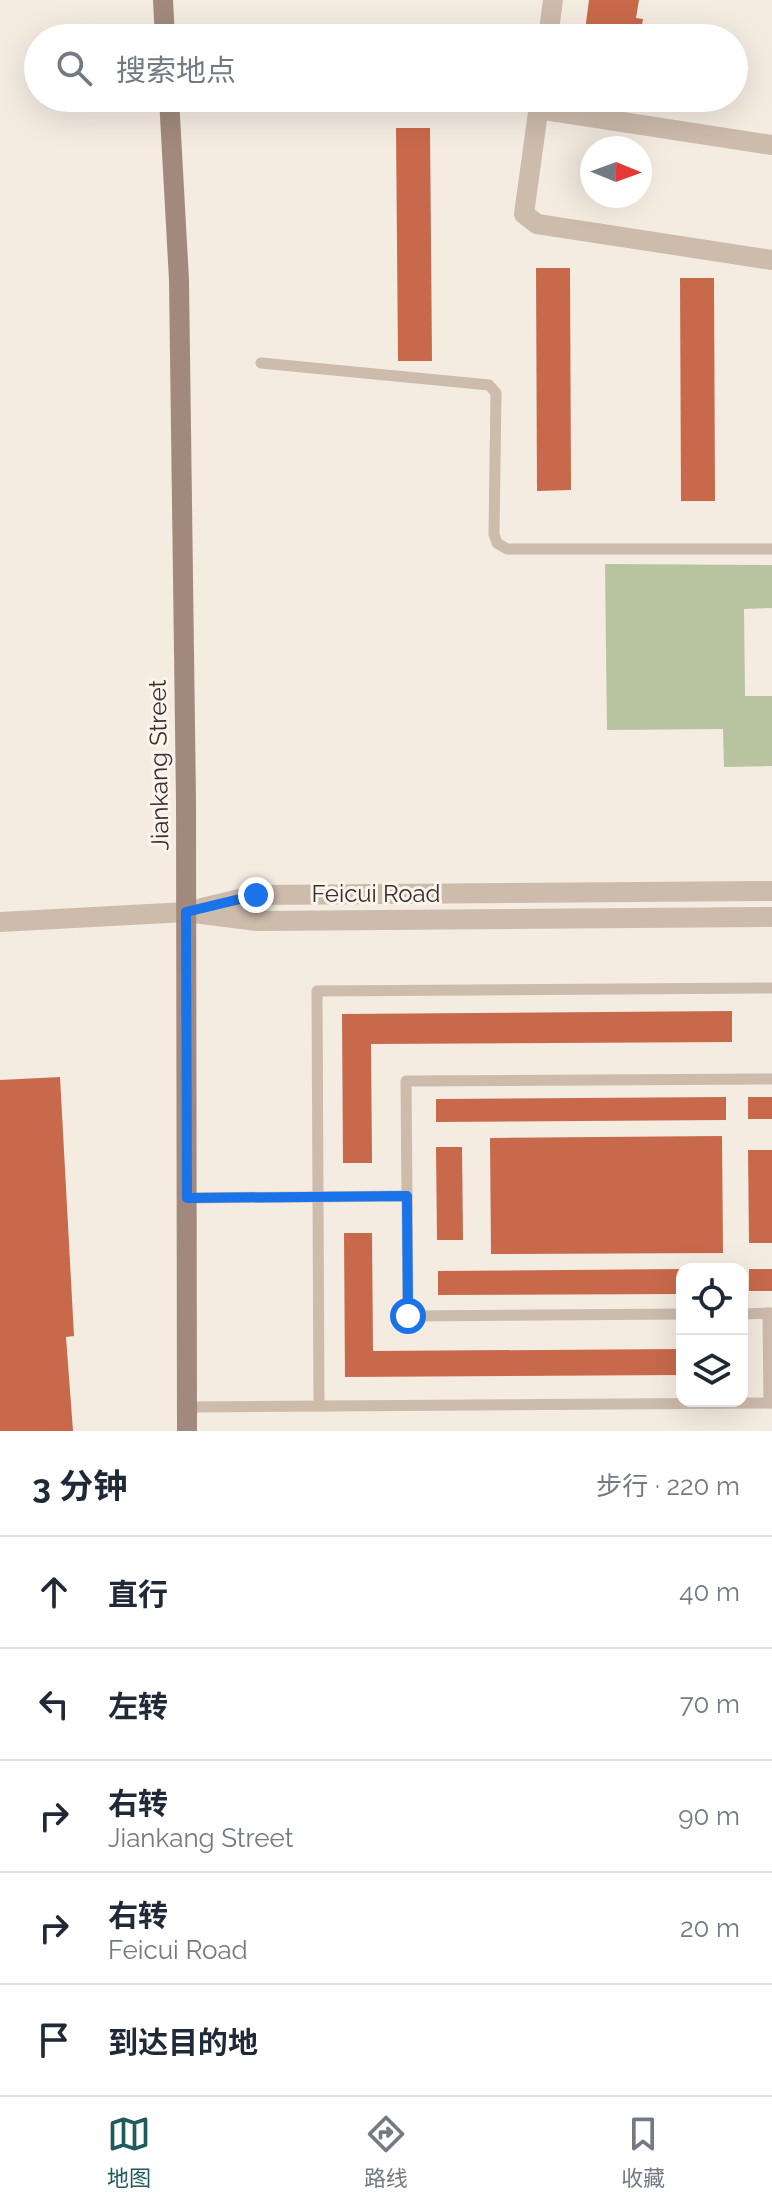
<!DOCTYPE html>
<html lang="zh">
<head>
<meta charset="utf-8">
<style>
  :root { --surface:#fff; --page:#f6f6f7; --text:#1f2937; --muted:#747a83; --line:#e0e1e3; --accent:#1f5a5e }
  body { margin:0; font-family:Raleway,"Noto Sans SC",sans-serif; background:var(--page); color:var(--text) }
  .controls { position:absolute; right:24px; bottom:24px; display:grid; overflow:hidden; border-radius:16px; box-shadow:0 8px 32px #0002 }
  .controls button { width:72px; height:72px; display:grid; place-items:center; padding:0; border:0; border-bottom:2px solid var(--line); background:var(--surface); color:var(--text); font:40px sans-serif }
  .compass { position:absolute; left:580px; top:136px; width:72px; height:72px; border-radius:50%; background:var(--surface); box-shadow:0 8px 32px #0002; rotate:91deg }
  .stop { position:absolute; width:24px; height:24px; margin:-18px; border:6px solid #1a73e8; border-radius:50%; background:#fff }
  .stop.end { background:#1a73e8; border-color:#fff; box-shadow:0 2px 8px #0008 }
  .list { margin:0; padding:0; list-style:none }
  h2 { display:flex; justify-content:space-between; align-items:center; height:104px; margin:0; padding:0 32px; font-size:34px }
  h2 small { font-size:26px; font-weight:400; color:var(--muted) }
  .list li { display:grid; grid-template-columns:52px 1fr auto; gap:24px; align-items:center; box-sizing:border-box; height:112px; padding:0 32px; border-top:2px solid var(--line) }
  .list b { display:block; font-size:30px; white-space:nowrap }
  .list p { margin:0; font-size:26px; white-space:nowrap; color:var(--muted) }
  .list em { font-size:26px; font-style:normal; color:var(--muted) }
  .icon { flex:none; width:44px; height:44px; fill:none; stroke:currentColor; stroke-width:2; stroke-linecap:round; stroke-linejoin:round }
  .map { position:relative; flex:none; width:772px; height:1431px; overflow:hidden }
  .search { position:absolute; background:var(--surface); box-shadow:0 8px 32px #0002; left:24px; right:24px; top:24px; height:88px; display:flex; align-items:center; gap:20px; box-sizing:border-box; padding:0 28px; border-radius:44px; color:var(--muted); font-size:30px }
  .sheet { height:664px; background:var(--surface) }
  nav { display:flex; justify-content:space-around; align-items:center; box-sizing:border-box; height:112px; border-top:2px solid var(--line); background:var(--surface); font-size:22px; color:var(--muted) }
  nav a { display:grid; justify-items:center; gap:4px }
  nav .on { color:var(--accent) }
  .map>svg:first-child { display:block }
  .green { fill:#b8c4a0 }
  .building { fill:#c8694b }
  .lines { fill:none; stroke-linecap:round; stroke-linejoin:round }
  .service { stroke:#cdbbac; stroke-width:11 }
  .minor { stroke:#cdbbac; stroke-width:20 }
  .tertiary { stroke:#cdbbac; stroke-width:20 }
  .secondary { stroke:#a18a7d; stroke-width:20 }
  .route { stroke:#1a73e8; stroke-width:10 }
  .labels { text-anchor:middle; stroke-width:6; stroke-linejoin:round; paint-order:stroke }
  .street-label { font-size:24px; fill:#3b302b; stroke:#fbf5ee }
</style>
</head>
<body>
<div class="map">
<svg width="772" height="1431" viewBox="0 0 772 1431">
  <rect width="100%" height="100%" fill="#f4ebe1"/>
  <!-- green -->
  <polygon class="green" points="605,564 772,565 772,608 744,609 745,696 772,696 772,766 724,767 723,729 607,730"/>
  <!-- building -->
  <g class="building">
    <polygon points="589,0 639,0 636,18 643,19 640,38 584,38"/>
    <polygon points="396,128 430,128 432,361 398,361"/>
    <polygon points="536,268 570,268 571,490 537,491"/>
    <polygon points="680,278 714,278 715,501 681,501"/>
    <polygon points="732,1011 732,1042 371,1044 372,1163 343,1163 342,1014"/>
    <polygon points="60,1077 74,1336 66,1337 73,1431 0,1431 0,1080"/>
    <polygon points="726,1097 726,1120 436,1122 436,1099"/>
    <rect x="748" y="1097" width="24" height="22"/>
    <polygon points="722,1136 723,1253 491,1254 490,1138"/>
    <polygon points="436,1147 462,1147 463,1240 437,1240"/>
    <polygon points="748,1150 772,1150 772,1243 749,1243"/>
    <polygon points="344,1233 372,1233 373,1351 682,1349 682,1375 345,1377"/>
    <polygon points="682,1269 682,1294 438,1295 438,1271"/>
    <rect x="749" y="1269" width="23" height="22"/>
  </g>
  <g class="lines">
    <!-- service -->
    <g class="service">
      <polyline points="261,363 489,385 496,393 494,534 497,543 507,549 772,549"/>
      <polyline points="187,1198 407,1196"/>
      <polyline points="768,1313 769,1403"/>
      <polyline points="682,1314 408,1316 406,1081 772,1079"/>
      <polyline points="742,1314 772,1313"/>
      <polyline points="319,1406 317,991 772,988"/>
      <polyline points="187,1407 772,1403"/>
    </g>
    <!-- minor -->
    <g class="minor">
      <polyline points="548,38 553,0"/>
      <polyline points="540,98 524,214 537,224 772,260"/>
      <polyline points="538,109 772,145"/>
    </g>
    <!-- tertiary -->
    <g class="tertiary">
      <polyline points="202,908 256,895 772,891"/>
      <polyline points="0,922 186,912 257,921 772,917"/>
    </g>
    <!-- secondary -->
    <g class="secondary">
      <polyline points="163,0 165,38"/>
      <polyline points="169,98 179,280 186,801 187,1431"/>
    </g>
  </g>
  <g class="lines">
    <!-- route -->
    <polyline class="route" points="256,895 186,912 187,1198 407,1196 408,1316"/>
  </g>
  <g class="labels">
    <!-- street labels -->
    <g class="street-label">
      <text transform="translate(159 765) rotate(-91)" y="8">Jiankang Street</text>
      <text x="376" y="902">Feicui Road</text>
    </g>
  </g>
</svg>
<div class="controls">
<button><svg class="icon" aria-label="locate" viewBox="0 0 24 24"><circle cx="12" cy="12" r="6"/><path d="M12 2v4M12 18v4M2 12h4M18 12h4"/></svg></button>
<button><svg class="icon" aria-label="layers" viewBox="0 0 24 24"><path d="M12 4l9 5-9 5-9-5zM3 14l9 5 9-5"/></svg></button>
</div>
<svg class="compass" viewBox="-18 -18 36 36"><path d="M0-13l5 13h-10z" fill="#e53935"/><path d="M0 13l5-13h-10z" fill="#747a83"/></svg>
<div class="stop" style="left:408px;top:1316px"></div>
<div class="stop end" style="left:256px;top:895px"></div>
<div class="search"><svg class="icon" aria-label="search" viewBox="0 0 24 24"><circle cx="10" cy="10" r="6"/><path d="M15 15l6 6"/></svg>搜索地点</div>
</div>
<section class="sheet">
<h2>3 分钟<small>步行 · 220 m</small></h2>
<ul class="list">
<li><svg class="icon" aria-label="ahead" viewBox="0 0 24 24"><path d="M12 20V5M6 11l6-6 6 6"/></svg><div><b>直行</b></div><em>40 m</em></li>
<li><svg class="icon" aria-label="left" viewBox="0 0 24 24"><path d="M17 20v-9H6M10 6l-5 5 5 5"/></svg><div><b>左转</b></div><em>70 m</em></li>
<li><svg class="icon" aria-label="right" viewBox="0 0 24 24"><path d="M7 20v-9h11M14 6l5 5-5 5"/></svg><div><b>右转</b><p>Jiankang Street</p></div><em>90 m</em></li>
<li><svg class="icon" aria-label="right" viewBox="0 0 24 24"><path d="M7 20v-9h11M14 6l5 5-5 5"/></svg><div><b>右转</b><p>Feicui Road</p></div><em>20 m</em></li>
<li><svg class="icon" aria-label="arrive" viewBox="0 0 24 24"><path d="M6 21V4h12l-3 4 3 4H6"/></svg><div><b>到达目的地</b></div></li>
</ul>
</section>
<nav>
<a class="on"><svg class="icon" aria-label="map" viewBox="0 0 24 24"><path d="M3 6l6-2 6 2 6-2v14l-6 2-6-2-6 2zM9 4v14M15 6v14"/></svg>地图</a>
<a><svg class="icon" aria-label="directions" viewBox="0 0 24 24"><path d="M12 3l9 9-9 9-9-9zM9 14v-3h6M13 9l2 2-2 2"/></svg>路线</a>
<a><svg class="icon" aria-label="saved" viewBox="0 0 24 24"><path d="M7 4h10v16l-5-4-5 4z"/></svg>收藏</a>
</nav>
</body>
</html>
